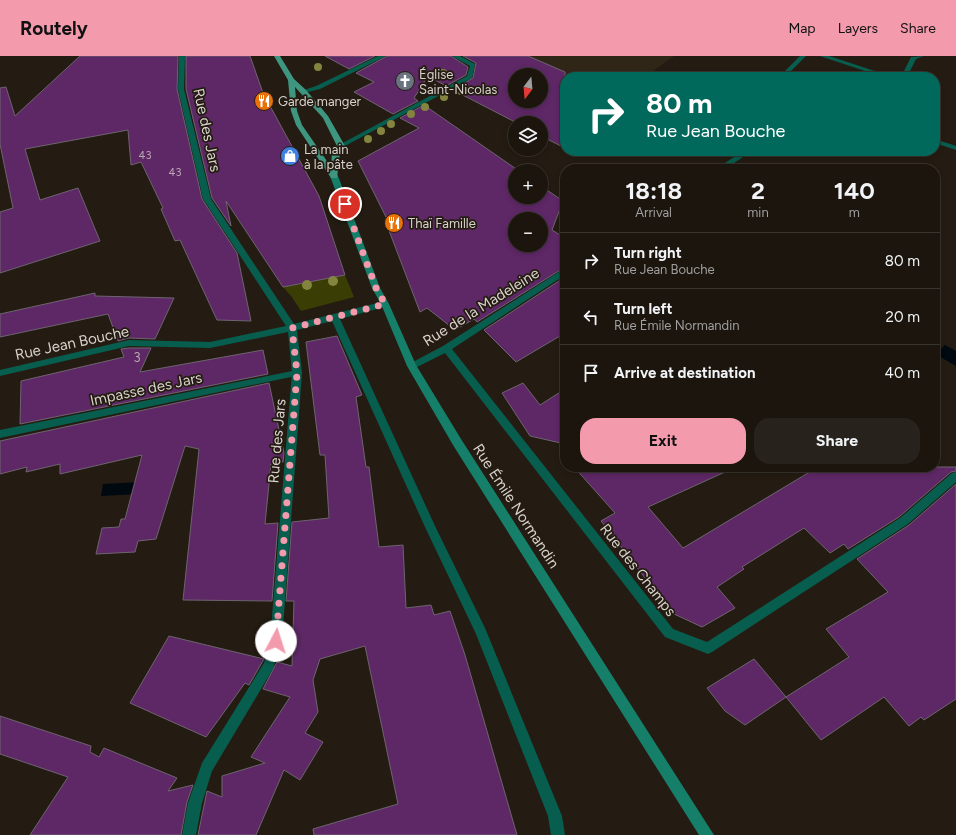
<!DOCTYPE html>
<meta charset="utf-8">
<style>
body{margin:0;font-family:Figtree,sans-serif;background:#28221c;color:#f1f3f6;height:100vh;display:flex;flex-direction:column;font-size:15px;white-space:nowrap}
*{box-sizing:border-box;margin:0}
p{font-size:13px;color:#a09f9e}
.icon{flex:none;width:22px;height:22px;fill:none;stroke:currentColor;stroke-width:2;stroke-linecap:round;stroke-linejoin:round}
.map{position:relative;flex:1;overflow:hidden}
.drawer{position:absolute;left:560px;top:108px;width:380px;height:308px;display:flex;flex-direction:column;background:#1b150e;border-radius:16px;box-shadow:0 2px 6px #0003,0 0 0 1px #39342e}
.drawer>*{flex:none}
.guide{position:absolute;left:560px;top:16px;width:380px;height:84px;border-radius:16px;box-shadow:0 2px 6px #0003,0 0 0 1px #39342e;background:#00695c;color:#fff;overflow:hidden}
.needle{width:26px;rotate:196deg}
.buttons{position:absolute;left:508px;top:12px;display:grid;gap:8px}
.buttons a{display:grid;place-items:center;width:40px;height:40px;border-radius:50%;background:#1b150e;box-shadow:0 2px 6px #0003,0 0 0 1px #39342e;font-size:20px}
.pin{position:absolute;display:grid;place-items:center;width:34px;height:34px;color:#fff;margin:-17px;border:2px solid #fff;border-radius:50%;box-shadow:0 1px 4px #0007}
.me{position:absolute;width:44px;margin:-22px;rotate:5deg;stroke-linejoin:round;filter:drop-shadow(0 0 3px #0008)}
.turn{display:flex;align-items:center;gap:14px;height:84px;padding:0 20px;font-size:18px}
.turn .icon{width:52px;height:52px;stroke-width:2.5}
.turn b{display:block;font-size:28px;line-height:34px}
.eta{display:flex;justify-content:space-evenly;align-items:center;height:68px;text-align:center}
.eta b{font-size:24px;font-weight:700;line-height:28px}
.cta{display:flex;gap:8px;margin-top:auto;padding:8px 20px}
.cta a{flex:1;height:46px;border-radius:16px;background:#f39aac;color:#111;font-size:16px;font-weight:700;line-height:46px;text-align:center}
.cta a+a{background:#28221c;color:#f1f3f6}
ul{padding:0;list-style:none}
li{display:flex;align-items:center;gap:12px;height:56px;padding:0 20px;border-top:1px solid #39342e}
li div{flex:1}
li b{display:block;font-size:15px}
li em{font-style:normal}
header{display:flex;align-items:center;gap:24px;box-sizing:border-box;height:56px;padding:0 20px;background:#f39aac;color:#111}
header strong{font-size:19px}
nav{display:flex;gap:22px;margin-inline-start:auto;font-size:14px}
.map>svg:first-child{display:block}
.education{fill:#302618}
.green{fill:#3a3e04}
.water{fill:#010910}
.building{fill:#5e2866;stroke:#6e646f;fill-rule:evenodd}
.lines{fill:none;stroke-linecap:round;stroke-linejoin:round}
.service{fill:#075e4e;fill-rule:evenodd}
.minor{fill:#075e4e;fill-rule:evenodd}
.secondary{fill:#157f6a;fill-rule:evenodd}
.primary{fill:#3e9580;fill-rule:evenodd}
.tree{fill:#83853e}
.route{stroke:#f39aac;stroke-width:7;stroke-dasharray:0 12.6}
.labels{text-anchor:middle;dominant-baseline:central;stroke-width:3.5;stroke-linejoin:round;paint-order:stroke}
.far-number-label{font-size:11px;fill:#baa8b2}
.far-poi-label{font-size:13px;fill:#d8d2cc;stroke:#241c12;text-anchor:start}
.number-label{font-size:13px;fill:#baa8b2}
.street-label{font-size:15px;fill:#d8d2cc;stroke:#241c12}
</style>
<header>
<strong>Routely</strong>
<nav><a>Map</a><a>Layers</a><a>Share</a></nav>
</header>
<div class="map">
<svg width="956" height="779" viewBox="0 0 956 779">
<rect width="100%" height="100%" fill="#241c12"/>
<!-- education -->
<path class="education" d="M484,0h190l-29,21h-80l-24,-2z"/>
<!-- green -->
<path class="green" d="M345,219l9,22 -53,14 -9,-14 -9,-10z"/>
<!-- water -->
<g class="water">
<path d="M945,289l11,6v15l-21,-12z"/>
<path d="M161,425l-4,12 -56,3 2,-12z"/>
</g>
<!-- building -->
<g class="building">
<path d="M80,0h98l-1,33 25,110 35,54 14,68 -34,-1 -37,-80 -5,1 -14,-32 2,-1 -22,-46 -10,3 -3,-35 -103,19 15,51 38,-12 22,53 -100,32v-61l13,-4 -13,-64v-56l6,-1 9,29z"/>
<path d="M186,0h64l13,37 56,103 26,79 -62,12 -57,-86 5,25 -19,-28 -26,-109z"/>
<path d="M325,0h50l-26,13z"/>
<path d="M387,0h64l17,11 -2,8 -20,11 -18,-10 -14,22 4,3 -25,13 -39,-22 20,-10 -18,-9z"/>
<path d="M463,0h65l37,16v76l-24,-12v-13h-24l-64,-33 20,-12 3,-15zM515,19h26v26h-26z"/>
<path d="M424,49l95,66h-4v26h26v-11l22,15 -11,29 13,8v29l-88,55 -3,-3 -19,11 -28,-22 -7,4 -35,-92 2,-1 -29,-58 61,-33 -19,-10zM515,163h26v26h-26z"/>
<path d="M565,221v56l-49,29 -32,-32z"/>
<path d="M95,237v3l79,2 -19,41 -26,-1 -11,3 -10,-27 -108,23v-23z"/>
<path d="M337,280l25,59 -6,2 10,70h3l10,80 24,-2 3,63 25,-3 3,10 16,-4 15,44 52,180h-203l-1,-6 85,-25 -33,-158 -45,13 -7,21 5,32 -13,21 18,9 -23,38 -16,-10 -28,65h-58l9,-44 15,6v-21l43,-13 -14,-6 39,-60 -27,-8 14,-27 15,4 2,-65h-8l6,-79 37,-4 -4,-63h-5l-14,-113z"/>
<path d="M129,292h22l-11,24 123,-22 5,24 -248,50 1,-43 103,-24 -3,-8z"/>
<path d="M269,327l15,70 -1,9 -12,2 -6,60 13,-1 -6,78 -89,-1 16,-151 -14,-3 -29,93 -18,2 -3,11 -39,2 6,-26 17,-1 2,-8h4l17,-64 -82,19v-10l-34,8 1,-5 -27,7v-33z"/>
<path d="M523,327l17,22 25,-16v55l-35,-8 -28,-43z"/>
<path d="M574,411h162l-88,40 35,41 135,-81h138v4l-5,1 -52,45 -51,32 -4,-5 -14,9 -26,-25 -62,39 2,2 -27,18 18,21 -33,19 -30,-14 -71,-92 14,-8z"/>
<path d="M956,428v215l-32,21 -3,-3 -12,9 -25,-29 -63,43 -35,-43 63,-40 -23,-28 62,-37 -31,-33 52,-34z"/>
<path d="M169,580l95,23 -15,26 -4,-2 -39,54 -76,-34z"/>
<path d="M754,603l32,38 -41,28 -20,-14 -18,-23z"/>
<path d="M0,660l91,30 -1,6 9,5 5,-9 73,30 -9,13 25,-6 -6,17 -6,33h-151l38,-58 -68,-23z"/>
</g>
<g class="lines">
<!-- service -->
<path class="service" d="M297,314l3,1 2,2 -2,2 -300,63v-8z"/>
<!-- minor -->
<g class="minor">
<path d="M179,0h6l-1,33 27,110 83,125 91,-23 4,3 -1,2 -48,13 95,207 50,102 77,188 3,19h-14l-3,-19 -72,-182 -51,-107 -93,-206 -35,9 5,43 -20,268 -9,28 -61,102 -10,32 -6,32h-14l6,-32 14,-40 62,-100 6,-22 22,-268 -4,-41 -78,16 -81,-2 -129,30v-6l129,-30 81,2 76,-16 -83,-127 -25,-110z"/>
<path d="M378,0h8l-66,33 -16,4 -3,-2 15,-5z"/>
<path d="M452,0h8l15,8 -3,14 -129,69h-4v-2l128,-69 3,-10z"/>
<path d="M800,0h6l-18,18 1,3h-6v-4z"/>
<path d="M820,0h9l64,21h-10z"/>
<path d="M924,0l-8,3 -9,18h-6l10,-20z"/>
<path d="M935,83l21,7v4l-21,-7z"/>
<path d="M743,95h9l-27,18h-9z"/>
<path d="M565,212v7l-113,74 221,280 34,13 193,-124 52,-45 4,-1v10l-48,42 -196,128 -4,2 -43,-17 -220,-284 -30,15 -3,1 -5,-3 2,-2 34,-18z"/>
</g>
<!-- secondary -->
<path class="secondary" d="M331,118h6l1,2 42,112 9,16 27,61 45,74 253,396h-15l-246,-390 -46,-79 -26,-62 -9,-16 -42,-112z"/>
<!-- primary -->
<path class="primary" d="M274,0h6l14,23 12,11 22,26 17,30 -5,6 -3,26h-6l-35,-53 -5,-14 -3,-31zM295,31l28,31 14,28 -5,6 -1,15 -29,-42 -5,-14z"/>
</g>
<!-- trees -->
<g class="tree">
<circle cx="318" cy="11" r="4"/>
<circle cx="443" cy="17" r="4"/>
<circle cx="461" cy="35" r="4"/>
<circle cx="444" cy="41" r="4"/>
<circle cx="425" cy="51" r="4"/>
<circle cx="411" cy="58" r="4"/>
<circle cx="391" cy="68" r="4"/>
<circle cx="381" cy="75" r="4"/>
<circle cx="368" cy="83" r="4"/>
<circle cx="333" cy="225" r="5"/>
<circle cx="307" cy="229" r="5"/>
</g>
<g class="lines">
<!-- route -->
<path class="route" d="M276,585l21,-268 -5,-45 93,-24 -9,-16 -31,-84"/>
</g>
<!-- icons -->
<defs>
<symbol id="church-disc" viewBox="-11 -11 22 22"><circle r="9.5" fill="#6b7280" stroke="#241c12"/><path d="M-1.2-6h2.4v3.5h3.3v2.4h-3.3V6h-2.4V-.1h-3.3v-2.4h3.3Z" fill="#fff"/></symbol>
<symbol id="restaurant-disc" viewBox="-11 -11 22 22"><circle r="9.5" fill="#e8710a" stroke="#241c12"/><path d="M-5-6h1v4h1v-4h1v4h1v-4h1v5L-1.5 .5V6h-2V.5L-5-1ZM5-6V6H3V1.5H1.5Q1.5-4 5-6Z" fill="#fff"/></symbol>
<symbol id="shop-disc" viewBox="-11 -11 22 22"><circle r="9.5" fill="#3f7fe0" stroke="#241c12"/><path d="M-5-2.5h2.3a2.7 3.5 0 0 1 5.4 0H5L5.5 6h-11ZM-1.5-2.5h3a1.5 2.3 0 0 0-3 0Z" fill="#fff"/></symbol>
</defs>
<g fill-rule="evenodd">
<use href="#church-disc" x="394" y="14" width="22" height="22"/>
<use href="#restaurant-disc" x="253" y="34" width="22" height="22"/>
<use href="#shop-disc" x="279" y="89" width="22" height="22"/>
<use href="#restaurant-disc" x="383" y="156" width="22" height="22"/>
</g>
<g class="labels">
<!-- far-number labels -->
<g class="far-number-label">
<text x="145" y="99">43</text>
<text x="175" y="116">43</text>
</g>
<!-- far-poi labels -->
<g class="far-poi-label">
<text x="419" y="18">Église<tspan x="419" dy="15">Saint-Nicolas</tspan></text>
<text x="278" y="45">Garde manger</text>
<text x="304" y="93">La main<tspan x="304" dy="15">à la pâte</tspan></text>
<text x="408" y="167">Thaï Famille</text>
</g>
<!-- number labels -->
<g class="number-label">
<text x="137" y="301">3</text>
</g>
<!-- street labels -->
<g class="street-label">
<text transform="translate(207 74) rotate(78)">Rue des Jars</text>
<text transform="translate(481 251) rotate(-32)">Rue de la Madeleine</text>
<text transform="translate(72 287) rotate(-12)">Rue Jean Bouche</text>
<text transform="translate(146 333) rotate(-12)">Impasse des Jars</text>
<text transform="translate(277 385) rotate(-85)">Rue des Jars</text>
<text transform="translate(516 450) rotate(57)">Rue Émile Normandin</text>
<text transform="translate(638 514) rotate(52)">Rue des Champs</text>
</g>
</g>
</svg>
<div class="buttons">
<a><svg class="needle" viewBox="-14 -14 28 28"><path d="M0-13l5 13h-10z" fill="#e53935"/><path d="M0 13l5-13h-10z" fill="#a09f9e"/></svg></a>
<a><svg class="icon" aria-label="layers" viewBox="0 0 24 24"><path d="M12 4l9 5-9 5-9-5zM3 14l9 5 9-5"/></svg></a>
<a>+</a>
<a>−</a>
</div>
<div class="pin" style="left:345px;top:148px;background:#d93025"><svg class="icon" aria-label="arrive" viewBox="0 0 24 24"><path d="M6 21V4h12l-3 4 3 4H6"/></svg></div>
<svg class="me" style="left:276px;top:585px" viewBox="-20 -20 40 40"><circle r="19" fill="#fff"/><path d="M0-13L10 11 0 6-10 11z" fill="#f39aac"/></svg>
<div class="guide">
<div class="turn"><svg class="icon" aria-label="right" viewBox="0 0 24 24"><path d="M7 20v-9h11M14 6l5 5-5 5"/></svg><div><b>80 m</b>Rue Jean Bouche</div></div>
</div>
<section class="drawer">
<div class="eta">
<div><b>18:18</b><p>Arrival</p></div>
<div><b>2</b><p>min</p></div>
<div><b>140</b><p>m</p></div>
</div>
<ul>
<li><svg class="icon" aria-label="right" viewBox="0 0 24 24"><path d="M7 20v-9h11M14 6l5 5-5 5"/></svg><div><b>Turn right</b><p>Rue Jean Bouche</p></div><em>80 m</em></li>
<li><svg class="icon" aria-label="left" viewBox="0 0 24 24"><path d="M17 20v-9H6M10 6l-5 5 5 5"/></svg><div><b>Turn left</b><p>Rue Émile Normandin</p></div><em>20 m</em></li>
<li><svg class="icon" aria-label="arrive" viewBox="0 0 24 24"><path d="M6 21V4h12l-3 4 3 4H6"/></svg><div><b>Arrive at destination</b></div><em>40 m</em></li>
</ul>
<div class="cta"><a>Exit</a><a>Share</a></div>
</section>
</div>
